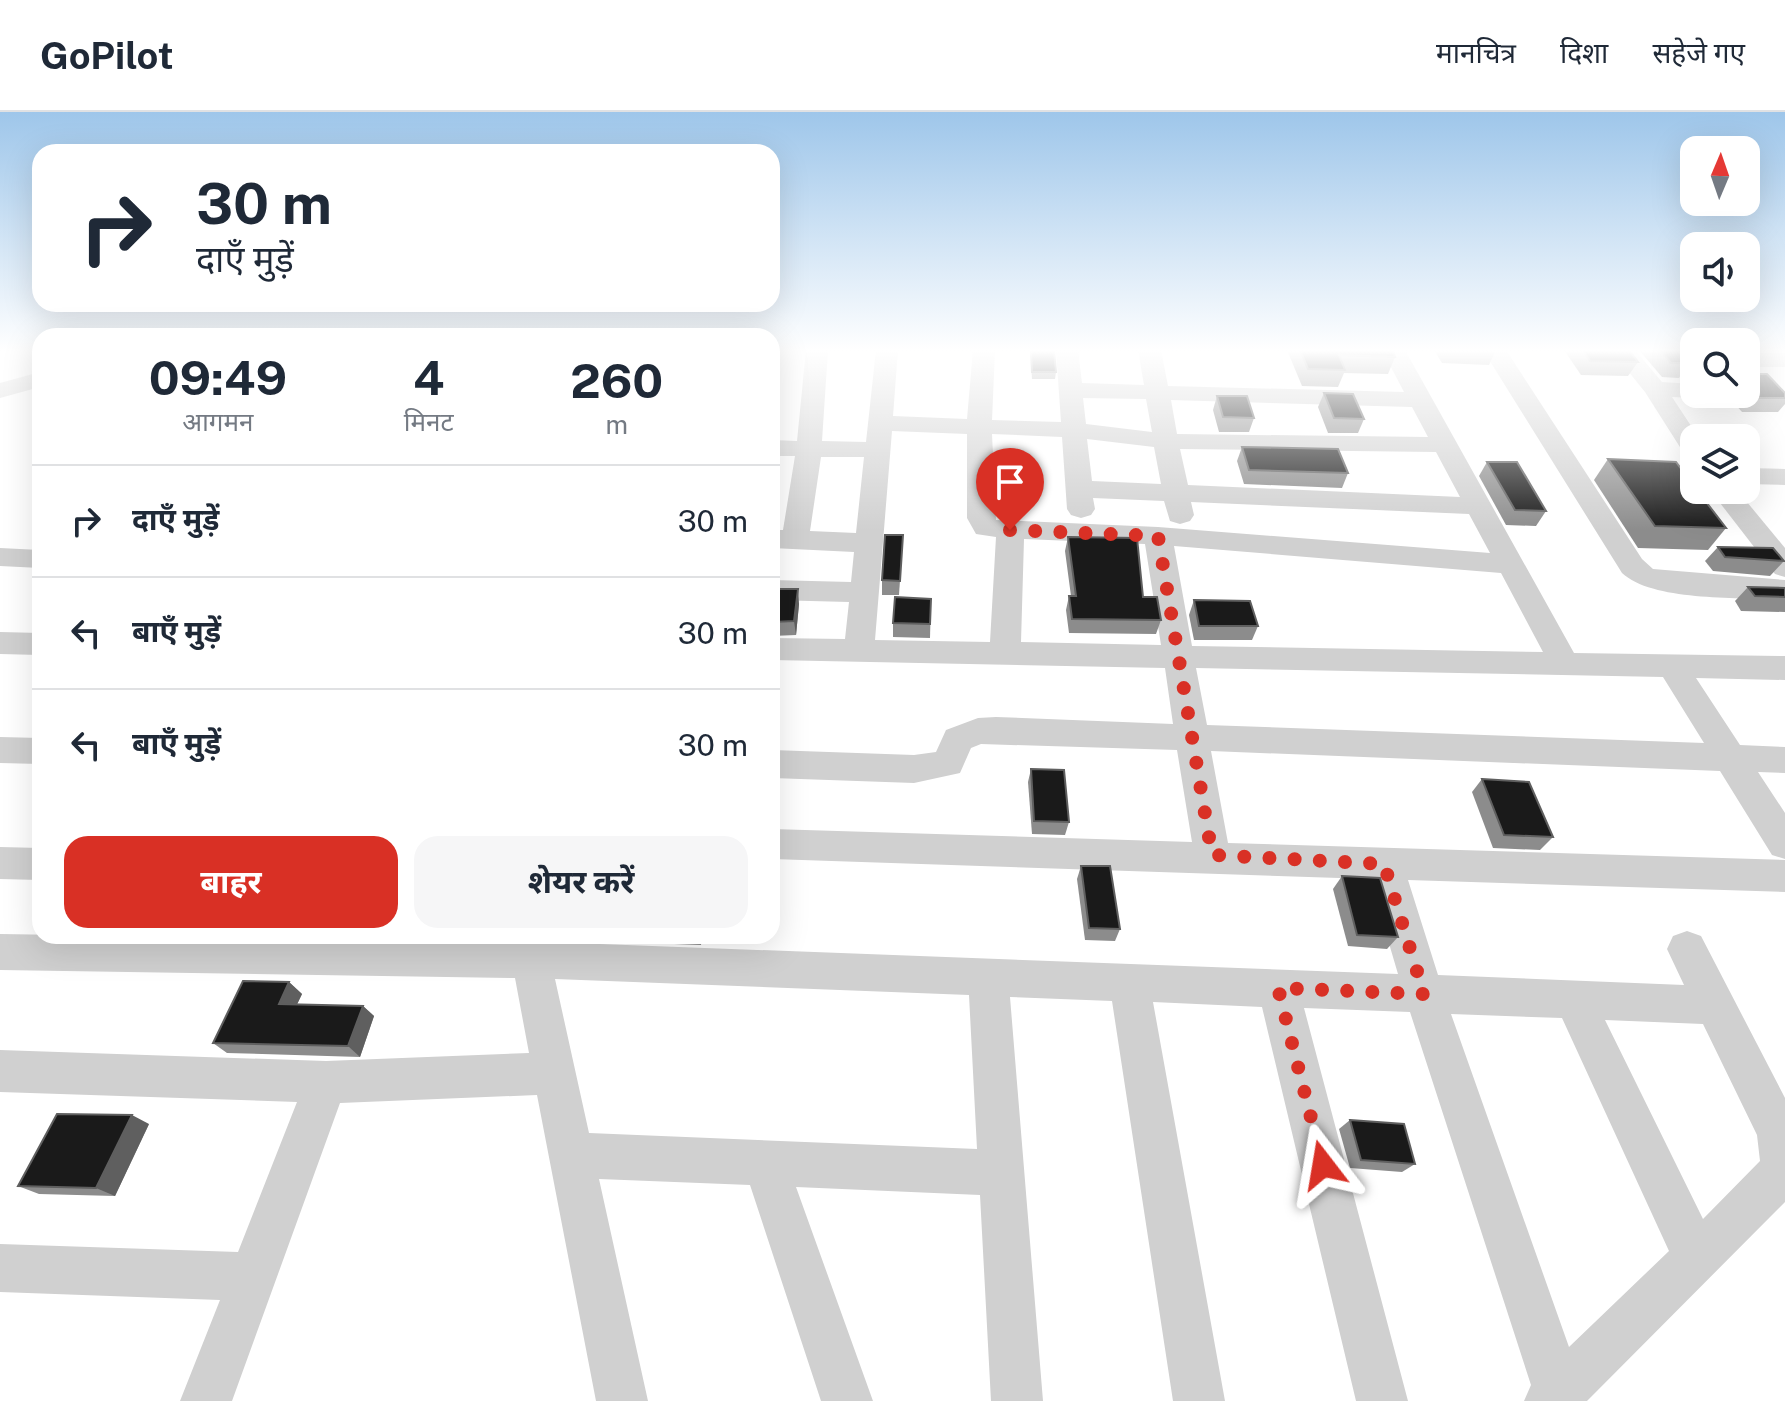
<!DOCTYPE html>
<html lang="hi">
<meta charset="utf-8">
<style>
body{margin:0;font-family:"Public Sans","Noto Sans Devanagari",sans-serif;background:#f6f6f7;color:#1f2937;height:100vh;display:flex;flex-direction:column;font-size:30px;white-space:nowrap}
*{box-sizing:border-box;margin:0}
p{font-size:26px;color:#747a83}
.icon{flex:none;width:44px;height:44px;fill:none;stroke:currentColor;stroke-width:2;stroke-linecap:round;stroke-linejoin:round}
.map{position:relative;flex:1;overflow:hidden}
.panel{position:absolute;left:32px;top:216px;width:748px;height:616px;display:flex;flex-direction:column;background:#fff;border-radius:24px;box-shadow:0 8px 32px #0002}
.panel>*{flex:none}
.guide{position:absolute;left:32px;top:32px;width:748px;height:168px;border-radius:24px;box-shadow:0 8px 32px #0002;background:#fff;color:#1f2937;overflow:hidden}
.needle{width:52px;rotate:2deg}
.controls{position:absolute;left:1680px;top:24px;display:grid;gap:16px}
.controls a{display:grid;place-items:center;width:80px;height:80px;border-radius:16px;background:#fff;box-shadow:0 8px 32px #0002;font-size:40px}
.pin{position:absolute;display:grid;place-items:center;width:68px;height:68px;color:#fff;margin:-82px -34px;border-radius:50% 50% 50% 0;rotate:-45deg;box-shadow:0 0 8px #0007}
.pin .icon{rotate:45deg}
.me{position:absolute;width:88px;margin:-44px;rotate:346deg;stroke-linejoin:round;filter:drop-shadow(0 0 6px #0008)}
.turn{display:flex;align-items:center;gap:28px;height:168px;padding:0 32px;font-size:36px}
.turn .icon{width:104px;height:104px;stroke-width:2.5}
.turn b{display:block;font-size:56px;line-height:68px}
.eta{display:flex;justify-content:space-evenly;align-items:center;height:136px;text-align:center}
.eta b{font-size:48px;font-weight:700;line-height:56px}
.button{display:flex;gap:16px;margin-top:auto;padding:16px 32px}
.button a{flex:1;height:92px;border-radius:24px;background:#d93025;color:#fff;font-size:32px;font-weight:700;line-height:92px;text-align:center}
.button a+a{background:#f6f6f7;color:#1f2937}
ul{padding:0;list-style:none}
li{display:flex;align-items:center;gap:24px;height:112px;padding:0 32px;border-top:2px solid #e0e1e3}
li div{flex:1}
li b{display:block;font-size:30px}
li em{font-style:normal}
header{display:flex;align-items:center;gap:48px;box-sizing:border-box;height:112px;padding:0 40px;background:#fff;border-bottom:2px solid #e0e1e3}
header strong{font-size:38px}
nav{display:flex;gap:44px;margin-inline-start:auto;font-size:28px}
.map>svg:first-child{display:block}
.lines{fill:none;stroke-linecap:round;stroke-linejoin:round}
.minor{fill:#d0d0d0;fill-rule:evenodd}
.wall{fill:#8c8c8c}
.shaded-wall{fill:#5f5f5f}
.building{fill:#1a1a1a;stroke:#5f5f5f;stroke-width:2}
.route{stroke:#d93025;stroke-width:14;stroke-dasharray:0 25.2}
</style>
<header>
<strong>GoPilot</strong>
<nav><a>मानचित्र</a><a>दिशा</a><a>सहेजे गए</a></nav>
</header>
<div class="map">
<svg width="1785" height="1289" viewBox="0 0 1785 1289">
<rect width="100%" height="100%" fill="#fff"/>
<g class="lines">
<!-- minor -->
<g class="minor">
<path d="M806,238h22l-6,91 44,1 10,-92h22l-5,66 74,3 6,-69h22l-3,70 69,2 -5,-72h22l4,33 62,2 -6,-35h23l7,36 236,6 -22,-42h23l169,303 211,3v24l-89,-2 44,67 45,2v26l-27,-1 27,41v46l-13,-4 -52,-84 -509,-20 17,92 557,17v32l-377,-12 30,95 246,10 -17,-36 6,-13 14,-5 14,5 84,162v104l-198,199h-63l7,-16 -121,-373 -106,-4 104,393h-52l-94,-394 -109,-5 72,399h-52l-61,-400 -102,-4 33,404h-52l-11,-206 -184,-8 77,214h-52l-71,-216 -151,-6 49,222h-52l-59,-306 -197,8 -108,298h-52l40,-101 -220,-8v-48l238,8 59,-150 -297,-10v-42l326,11 203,-8 -14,-75 -515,-8v-36l508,8 -1,-6h38l2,6 851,32 -28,-95 -598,-20v-30l420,13 -15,-92 -196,-6 -10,4 -11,25 -46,10 -142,-5v-28l142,5 22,-3 10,-22 32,-12 18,-1 177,7 -8,-56 -393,-8v-22l73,1 4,-37 -77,-2v-20l79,2 3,-30 -82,-4v-18h11l12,-74h-23v-16l25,1zM1083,286l63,1 6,33 -66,-8zM1171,288l241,7 16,30 -251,-3zM892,319l75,3v84l9,16 20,3 -6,105 -115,-2zM992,322l70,3 5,72 4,6 10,3 10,-3 4,-6 -2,-11 71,3 6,20 10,3 10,-3 4,-6 -3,-13 278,12 21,39 -332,-26 -162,-7zM1087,327l67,8 7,37 -69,-3zM1180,337l256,3 24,45 -272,-12zM821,345h43l-8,76 -46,-2zM1024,427l121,5 16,101 -140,-3zM1174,434l327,27 42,79 -351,-6zM1196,556l467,9 41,66 -497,-18zM555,867l414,16 8,154 -388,-16zM1451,902l111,4 107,233 -100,96zM1605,908l98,4 54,111 3,26 -57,58z"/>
<path d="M1483,238h23l136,209 11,10 132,11v20c-43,-3 -132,2 -163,-27z"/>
<path d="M1611,238h24l27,32 32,2v10h10l-10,4 -22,-1 27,41h-5v20l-9,-3 -40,-63z"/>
<path d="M1694,241v16l-8,-2 -4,-7 4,-5z"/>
<rect x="1746" y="241" width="39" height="14"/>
<path d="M40,260v15l-40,11v-15z"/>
<path d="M1638,352l56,2v16l-65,-4 -4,-6 4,-6z"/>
<path d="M1746,356l39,1v16l-39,-1z"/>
<path d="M1710,378h27l48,58v29l-10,-3z"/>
<path d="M0,436l40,2v18l-40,-2z"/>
<path d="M0,520l40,1v22l-40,-1z"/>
<path d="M0,625l40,1v26l-40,-1z"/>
<path d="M0,735l40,1v32l-40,-1z"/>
</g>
</g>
<!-- wall -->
<g class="wall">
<path d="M1030,238h24l2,22 -1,7h-23z"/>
<path d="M1287,238h106l2,7 -7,17 -44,-1 -6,14 -36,-1z"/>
<path d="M1434,238h62l-7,15 -47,-2z"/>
<path d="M1564,238h65l9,12 -10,14 -47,-1z"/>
<path d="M1639,238h39l11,13 -10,15 -17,-1z"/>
<path d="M1746,262l39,19v11l-7,8h-36l-16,-18h20z"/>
<path d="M1324,281l40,26 -6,14h-30l-10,-26z"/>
<path d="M1217,284l37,22 -5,14h-30l-6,-22z"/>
<path d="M1242,335l106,26 -6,15 -98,-4 -7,-23z"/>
<path d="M1608,347l118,69 -18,22 -70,-2 -44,-68z"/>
<path d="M1487,350l59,49 -10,15 -30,-1 -27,-49z"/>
<path d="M903,423l-4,60h-17v-15z"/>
<path d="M1068,425l75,60 18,23 -5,14 -87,-1 -3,-23 3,-14h2l-6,-45z"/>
<path d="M1718,435l66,14 -14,15 -57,-5 -8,-10z"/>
<path d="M1748,475l37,1v24l-44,-1 -6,-10z"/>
<path d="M772,477l27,15 -3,31 -24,1z"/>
<path d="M931,487l-1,39 -37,-1v-14z"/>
<path d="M1194,488l64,26 -6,14h-58l-5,-25z"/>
<path d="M1031,657l38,53 -4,13 -33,-1 -4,-52z"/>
<path d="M1482,667l71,58 -13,13 -47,-2 -21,-56z"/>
<path d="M1081,754l39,63 -5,12 -30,-1 -8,-61z"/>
<path d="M1342,764l56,61 -11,12 -39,-3 -15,-57z"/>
<path d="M591,824h111l-1,9 -107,-4z"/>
<path d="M289,870l13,12 -5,10 66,2 11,10 -14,41 -133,-4 -14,-10z"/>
<path d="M1350,1008l65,44 -13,8 -52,-4 -11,-39z"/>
<path d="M149,1012l-34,72 -76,-2 -21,-8z"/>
</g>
<!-- shaded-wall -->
<g class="shaded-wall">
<path d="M798,477l1,15 -3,31 -2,-14z"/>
<path d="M289,870l13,12 -10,21 -13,-11z"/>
<path d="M363,894l11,10 -14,41 -12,-11z"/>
<path d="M132,1003l17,9 -34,72 -19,-8z"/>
</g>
<!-- building -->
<g class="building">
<path d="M1031,238h23l2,22h-24z"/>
<path d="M1300,238h93l2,7 -56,-2 6,15 -37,-1z"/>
<path d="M1583,238h46l9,12 -48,-1z"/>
<path d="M1660,238h18l11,13h-18z"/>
<path d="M1746,262h21l18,19v5h-32l-7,-8z"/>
<path d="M1324,281l29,1 11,25 -30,-1z"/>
<path d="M1217,284h30l7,22 -31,-1z"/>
<path d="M1242,335l96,2 10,24 -99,-3z"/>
<path d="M1608,347l68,3 18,24v4h3l29,38 -71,-2z"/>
<path d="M1487,350h30l29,49 -31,-1z"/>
<path d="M885,423h18l-3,46 -18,-1z"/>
<path d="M1068,425l69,1 6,59h14l4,23 -89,-1 -3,-23h7z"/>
<path d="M1718,435l55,1 11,13 -59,-4z"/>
<path d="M1748,475l37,1v9l-30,-1z"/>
<path d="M772,477h26l-4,32 -22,1z"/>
<path d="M895,485l36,2 -1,25 -37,-1z"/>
<path d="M1194,488l56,1 8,25h-59z"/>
<path d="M1031,657l33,1 5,52 -35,-1z"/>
<path d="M1482,667l47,3 24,55 -49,-2z"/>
<path d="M1081,754h29l10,63 -31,-1z"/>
<path d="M1342,764l38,2 18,59 -41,-2z"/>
<path d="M243,869l46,1 -10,22 84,2 -15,40 -135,-3z"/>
<path d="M57,1002l75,1 -36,73 -78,-2z"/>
<path d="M1350,1008l54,4 11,40 -54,-4z"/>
</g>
<!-- sky -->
<linearGradient id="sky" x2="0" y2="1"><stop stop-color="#9ec6ea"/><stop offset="0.57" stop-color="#fff"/><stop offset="1" stop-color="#fff" stop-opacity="0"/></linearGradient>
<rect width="1785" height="419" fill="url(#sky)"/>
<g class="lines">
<!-- route -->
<path class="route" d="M1010,418l148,6 54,319 172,9 40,130 -146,-6 45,177"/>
</g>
</svg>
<div class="controls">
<a><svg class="needle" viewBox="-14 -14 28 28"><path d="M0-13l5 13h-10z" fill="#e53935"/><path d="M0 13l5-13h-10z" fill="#747a83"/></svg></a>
<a><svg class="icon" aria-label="sound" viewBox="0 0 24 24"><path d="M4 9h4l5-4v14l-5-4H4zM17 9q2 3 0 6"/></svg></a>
<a><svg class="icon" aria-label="search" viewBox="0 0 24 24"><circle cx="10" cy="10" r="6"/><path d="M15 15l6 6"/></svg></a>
<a><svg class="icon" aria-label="layers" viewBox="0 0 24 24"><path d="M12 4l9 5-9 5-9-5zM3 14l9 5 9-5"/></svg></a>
</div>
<div class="pin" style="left:1010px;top:418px;background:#d93025"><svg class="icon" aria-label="arrive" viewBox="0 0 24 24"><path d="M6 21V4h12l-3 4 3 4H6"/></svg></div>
<svg class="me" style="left:1323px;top:1053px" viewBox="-20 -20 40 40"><path d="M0-17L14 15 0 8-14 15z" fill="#d93025" stroke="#fff" stroke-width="4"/></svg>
<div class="guide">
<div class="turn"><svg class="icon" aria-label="right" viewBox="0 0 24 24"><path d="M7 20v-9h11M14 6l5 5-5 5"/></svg><div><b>30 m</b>दाएँ मुड़ें</div></div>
</div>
<section class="panel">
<div class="eta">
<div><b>09:49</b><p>आगमन</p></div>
<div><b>4</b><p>मिनट</p></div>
<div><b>260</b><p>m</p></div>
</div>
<ul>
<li><svg class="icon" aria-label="right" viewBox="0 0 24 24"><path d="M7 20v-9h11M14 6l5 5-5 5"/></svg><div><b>दाएँ मुड़ें</b></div><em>30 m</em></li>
<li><svg class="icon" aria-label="left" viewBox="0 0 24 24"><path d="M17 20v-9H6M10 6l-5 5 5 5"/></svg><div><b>बाएँ मुड़ें</b></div><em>30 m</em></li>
<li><svg class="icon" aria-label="left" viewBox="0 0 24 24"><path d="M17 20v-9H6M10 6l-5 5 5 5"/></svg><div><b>बाएँ मुड़ें</b></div><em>30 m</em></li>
</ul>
<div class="button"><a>बाहर</a><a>शेयर करें</a></div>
</section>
</div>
